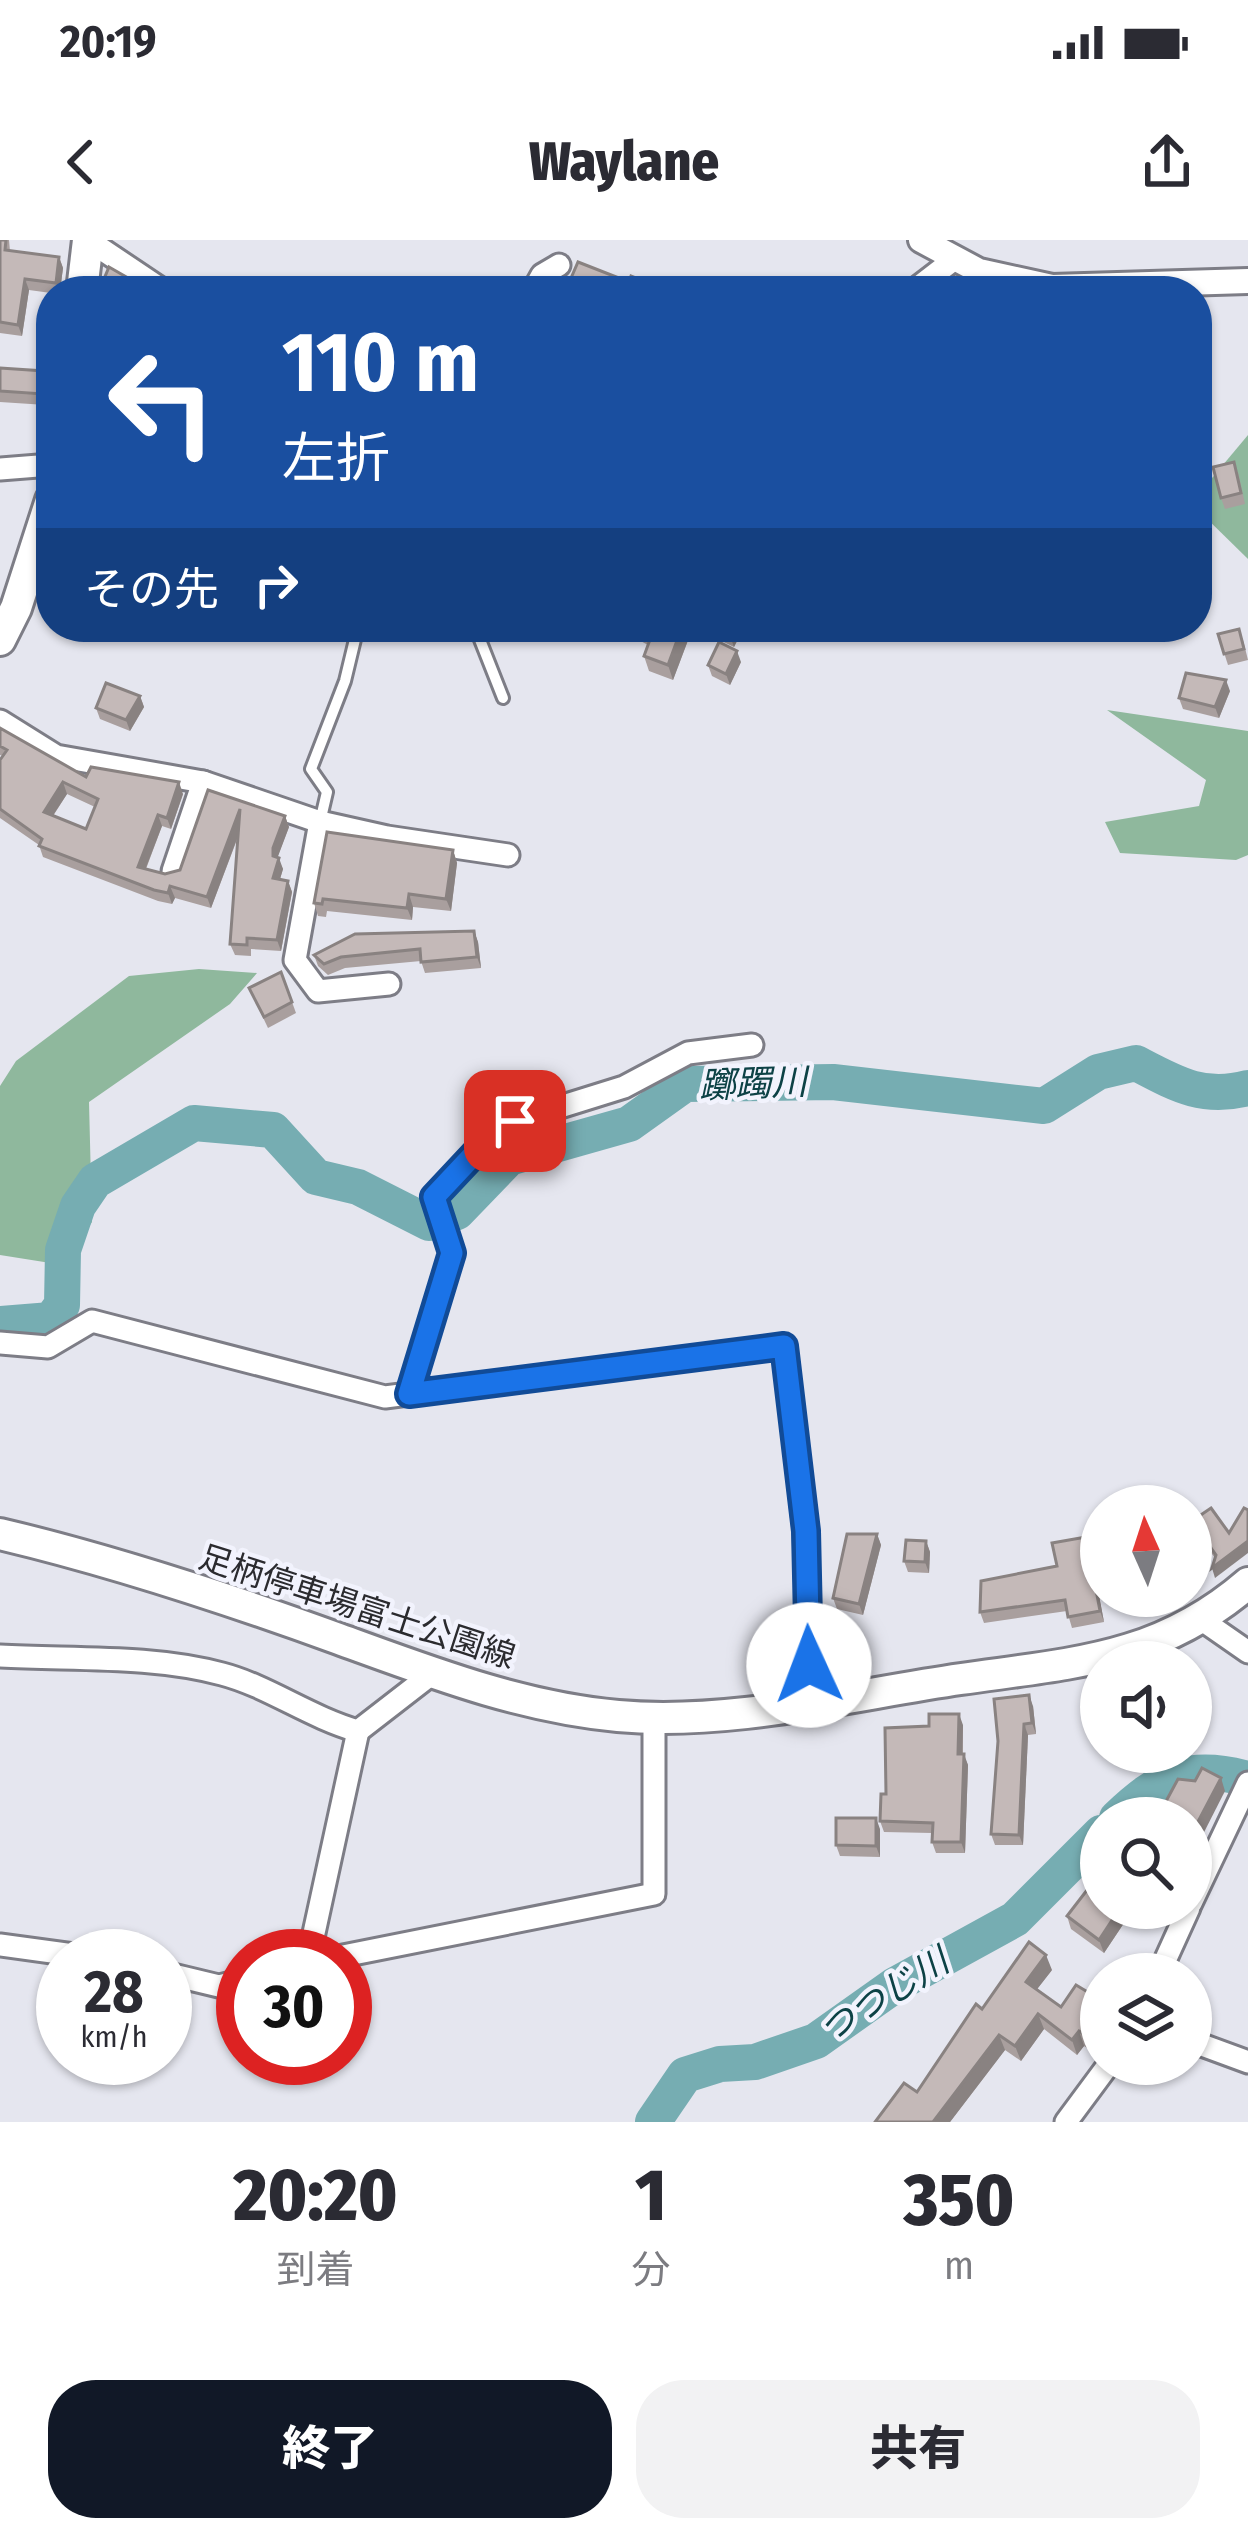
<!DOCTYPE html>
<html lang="ja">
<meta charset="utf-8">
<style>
body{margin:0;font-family:"Fira Sans Condensed","Noto Sans JP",sans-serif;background:#f2f2f3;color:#2b2b33;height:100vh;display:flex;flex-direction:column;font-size:45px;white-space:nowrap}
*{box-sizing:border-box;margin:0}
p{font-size:39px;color:#7c7c81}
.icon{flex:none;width:66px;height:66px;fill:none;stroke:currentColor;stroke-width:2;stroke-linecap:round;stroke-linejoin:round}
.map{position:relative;height:1882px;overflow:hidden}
.sheet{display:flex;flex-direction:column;background:#fff;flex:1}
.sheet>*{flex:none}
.hud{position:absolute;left:36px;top:36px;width:1176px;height:366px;border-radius:48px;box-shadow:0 3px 9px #0004;background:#1a4fa0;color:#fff;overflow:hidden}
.needle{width:78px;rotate:357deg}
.fabs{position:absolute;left:1080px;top:1245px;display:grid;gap:24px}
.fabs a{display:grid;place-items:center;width:132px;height:132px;border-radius:50%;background:#fff;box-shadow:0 3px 9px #0004;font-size:60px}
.speed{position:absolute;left:36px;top:1689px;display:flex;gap:24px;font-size:60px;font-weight:700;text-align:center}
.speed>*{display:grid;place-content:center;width:156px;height:156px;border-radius:50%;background:#fff;box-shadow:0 3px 9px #0004;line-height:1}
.speed small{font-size:30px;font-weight:400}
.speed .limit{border:18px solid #d22;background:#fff;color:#111}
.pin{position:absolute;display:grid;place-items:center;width:102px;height:102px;color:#fff;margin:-51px;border-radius:24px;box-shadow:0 6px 18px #0006}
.me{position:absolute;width:132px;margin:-66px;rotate:358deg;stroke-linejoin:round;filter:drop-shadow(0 0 9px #0008)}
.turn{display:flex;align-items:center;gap:42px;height:252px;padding:0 48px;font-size:54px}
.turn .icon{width:156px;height:156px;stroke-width:2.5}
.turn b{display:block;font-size:84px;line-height:102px}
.then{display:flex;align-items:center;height:114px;padding:0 48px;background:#0003;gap:24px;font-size:45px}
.eta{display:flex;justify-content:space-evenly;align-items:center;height:204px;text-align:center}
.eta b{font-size:72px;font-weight:800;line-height:84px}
.action{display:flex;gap:24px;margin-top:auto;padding:24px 48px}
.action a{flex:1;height:138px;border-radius:48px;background:#111827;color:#fff;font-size:48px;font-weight:800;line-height:138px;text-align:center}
.action a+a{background:#f2f2f3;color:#2b2b33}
.status{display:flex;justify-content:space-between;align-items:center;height:84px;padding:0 60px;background:#fff;direction:ltr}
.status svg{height:33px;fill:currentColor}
header{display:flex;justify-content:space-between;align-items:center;height:156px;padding:0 48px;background:#fff;font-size:54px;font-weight:800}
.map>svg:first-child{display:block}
.forest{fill:#8fb89d}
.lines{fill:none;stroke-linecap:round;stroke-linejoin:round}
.river{stroke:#76adb2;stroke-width:36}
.service-casing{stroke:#7d7d86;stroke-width:16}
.minor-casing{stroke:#7d7d86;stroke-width:27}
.tertiary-casing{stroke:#7d7d86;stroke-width:30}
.secondary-casing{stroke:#7d7d86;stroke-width:36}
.service{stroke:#fff;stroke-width:10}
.minor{stroke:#fff;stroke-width:21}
.tertiary{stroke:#fff;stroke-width:24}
.secondary{stroke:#fff;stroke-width:30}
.wall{fill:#a99f9e;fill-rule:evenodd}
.shaded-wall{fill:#898281}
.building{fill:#c4b9b8;stroke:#898281;stroke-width:3;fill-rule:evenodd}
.route-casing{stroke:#114b97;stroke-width:30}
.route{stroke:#1a73e8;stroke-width:21}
.labels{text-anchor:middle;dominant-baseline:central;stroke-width:9;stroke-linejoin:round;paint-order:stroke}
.street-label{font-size:33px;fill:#2b2b2f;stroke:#f2f3fd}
.water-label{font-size:36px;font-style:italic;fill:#0d4246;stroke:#f2f3fd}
</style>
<div class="status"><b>20:19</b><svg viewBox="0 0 49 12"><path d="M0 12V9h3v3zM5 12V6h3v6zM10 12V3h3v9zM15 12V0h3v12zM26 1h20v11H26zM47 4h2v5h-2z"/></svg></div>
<header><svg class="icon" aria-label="back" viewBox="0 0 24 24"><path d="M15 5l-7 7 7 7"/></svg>Waylane<svg class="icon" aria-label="share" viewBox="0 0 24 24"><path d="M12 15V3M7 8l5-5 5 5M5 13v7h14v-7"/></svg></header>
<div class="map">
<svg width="1248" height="1882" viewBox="0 0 1248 1882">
<rect width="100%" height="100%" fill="#e5e6ef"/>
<!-- forest -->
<g class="forest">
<path d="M1248,195v124l-51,-50v-13z"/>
<path d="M1107,470l141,21v124l-12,5 -116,-7 -15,-31 94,-16 7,-26z"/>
<path d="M199,729l58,4 -27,31 -141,98 3,120 -29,43 -63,-10v-169l16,-25 113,-85z"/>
</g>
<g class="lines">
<!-- river -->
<g class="river">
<path d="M0,1084l51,-4 11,-15 1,-55 15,-44 17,-25 99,-58 79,7 43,47 42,10 71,36 28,-11 52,-54 120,-34 56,-40 148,-2 211,24 54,-34 38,-9c40,21 67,37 112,25"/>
<path d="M1117,1578c44,-42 72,-55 131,-39"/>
<path d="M653,1882l32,-47 35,-11 35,-2 61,-21 79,-56 120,-66 86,-86"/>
</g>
<defs>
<g id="service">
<path d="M475,387l28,71"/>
<path d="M320,582l7,-30 -16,-23 34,-88 13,-54"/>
</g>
<g id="minor">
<path d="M88,0l76,51"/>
<path d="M533,51l9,-16 17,-10"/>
<path d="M913,51l43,-33"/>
<path d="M0,229l51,-4"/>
<path d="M0,481l56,35 147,26 117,40 67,15 121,18"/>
<path d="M320,582l-25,138 23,31 71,-7"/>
<path d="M173,631l30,-89"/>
<path d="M0,1103l48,4 44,-26 293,76 399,-51 21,185 5,170"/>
<path d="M409,1154l43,-141 -18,-56 60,-64 21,-12 109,-34 64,-34 64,-8"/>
<path d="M1202,1380l46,32"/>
<path d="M0,1416c72,4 152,-1 222,18 46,12 87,43 136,57l71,-55"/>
<path d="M1191,1663l57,-120"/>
<path d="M0,1705l81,11"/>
<path d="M309,1716l49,-225"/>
<path d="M343,1716l311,-62v-177"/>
<path d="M165,1733l54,13 24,-6"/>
<path d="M1159,1734l30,-66"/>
<path d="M1191,1801l57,21"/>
<path d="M1066,1882l43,-58"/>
</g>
<path id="tertiary" d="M921,0l58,31 73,16 196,-6"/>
<g id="secondary">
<path d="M82,51l6,-51"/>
<path d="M0,400l16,-32 35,-108"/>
<path d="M0,1294c114,27 229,65 339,105 91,33 181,68 279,77 113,10 232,-21 343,-37 111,-16 198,-19 287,-96"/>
</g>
</defs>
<!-- service casing -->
<use href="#service" class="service-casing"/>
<!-- minor casing -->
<use href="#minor" class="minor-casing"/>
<!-- tertiary casing -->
<use href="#tertiary" class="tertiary-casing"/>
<!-- secondary casing -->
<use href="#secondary" class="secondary-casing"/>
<!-- service -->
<use href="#service" class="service"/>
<!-- minor -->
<use href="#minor" class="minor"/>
<!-- tertiary -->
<use href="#tertiary" class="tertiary"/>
<!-- secondary -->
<use href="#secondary" class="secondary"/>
</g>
<!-- wall -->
<g class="wall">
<path d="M0,0h9l1,11 49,6 4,11 -3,23h-9v2l-22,-3 -7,46 -22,-3z"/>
<path d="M0,128l44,3 4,11 -2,23 -46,-3v2z"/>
<path d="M1238,232l7,32 -20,5 -4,-11z"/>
<path d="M615,387h78l-20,53 -24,-9 -5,-15 4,-11z"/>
<path d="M700,387h44l-10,20 -33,-16z"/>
<path d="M1218,394l25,6 5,20 -20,5z"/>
<path d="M741,422l-11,23 -18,-9 -4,-11z"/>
<path d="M1230,451l-11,27 -36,-9 -4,-11z"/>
<path d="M140,456l4,11 -14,24 -30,-12 -4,-11z"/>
<path d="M0,488l86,49 97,17 -12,35 -9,-3 -16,43 19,5 15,-4 28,-80 77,26 4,11 -12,31 6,11 -3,10 8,2 4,11 -11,59 -30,-2v7l-16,-1 -5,-11 8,-107 -27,71 -36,-10 -3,6 -14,-3 -115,-44 -4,-12 -39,-27v-58l3,-4 -3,-1zM67,554l28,13 -9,22 -33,-13z"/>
<path d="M327,592l126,18 4,13 -6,48 -38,-4 -1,13 -85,-9 -1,6 -8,-1 -4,-13z"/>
<path d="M474,691l4,11 3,26 -56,5 -4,-12 -76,7 -17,7 -10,-9 -4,-11z"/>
<path d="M281,732l15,41 -28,15 -19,-40z"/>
<path d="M1192,1281l37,12 -14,45v-20l-20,-27z"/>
<path d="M877,1294l4,11 -18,70 -26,-6 -4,-11z"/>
<path d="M1086,1297l4,11 14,74 -32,6 -5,-17 -83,12 -4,-11 77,-46z"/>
<path d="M926,1301l4,11 -1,21 -21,-1 -4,-11z"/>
<path d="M1033,1466l3,28 -8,1 -5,110h-28l-4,-11 7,-93z"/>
<path d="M963,1485v29l5,11 -3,88h-29l-4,-11v-9l-48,-1 -4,-11 6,-27z"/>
<path d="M880,1589v28l-40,-1 -4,-11z"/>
<path d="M1101,1668h33l-30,45 -33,-24 -4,-13z"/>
<path d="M1052,1730l-15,19 24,18 15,-22 18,67 -10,-6 -7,9 -33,-26 -23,32 -16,-11 -55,72h-75l42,-30 65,-83z"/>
</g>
<!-- shaded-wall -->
<g class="shaded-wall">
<path d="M59,17l4,11 -3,23 -4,-8z"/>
<path d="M25,39l4,11 -7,46 -4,-11z"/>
<path d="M44,131l4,11 -2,23 -3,-11z"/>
<path d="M682,387h11l-20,53 -5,-15z"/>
<path d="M735,387h9l-10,20 -4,-11z"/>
<path d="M737,411l4,11 -11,23 -4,-11z"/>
<path d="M1226,440l4,11 -11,27 -4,-11z"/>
<path d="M140,456l4,11 -14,24 -4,-11z"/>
<path d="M63,542l4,12 -19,29 -4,-11z"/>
<path d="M179,542l4,12 -12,35 -4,-11z"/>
<path d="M240,569l4,11 -33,88 -4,-11z"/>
<path d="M158,575l4,11 -20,52 -4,-11z"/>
<path d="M285,576l4,11 -12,32 2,-1 4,11 -6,20 -4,-11v-30z"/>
<path d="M453,610l4,13 -6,48 -5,-12z"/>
<path d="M288,641l4,11 -11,59 -4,-11z"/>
<path d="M170,646l5,12 -3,6 -4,-11z"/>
<path d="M409,654l4,13 -1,13 -5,-12z"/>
<path d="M474,691l4,11 3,26 -4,-11z"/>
<path d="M877,1294l4,11 -18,70 -4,-11z"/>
<path d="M1086,1297l4,11 14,74 -4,-11z"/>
<path d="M926,1301l4,11 -1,21 -4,-11z"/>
<path d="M1248,1301v12l-33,25 -3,-10z"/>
<path d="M1029,1455l4,11 3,28 -4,-11z"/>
<path d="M959,1474l4,11 -1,40 -4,-11z"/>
<path d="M1024,1484l4,11 -5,110 -4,-10z"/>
<path d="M964,1514l4,11 -3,88 -4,-11z"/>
<path d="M1221,1538l4,13 -29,57 -5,4v-17z"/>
<path d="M876,1578l4,11v28l-4,-11z"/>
<path d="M1120,1668h14l-30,45 -5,-13z"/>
<path d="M1046,1715l6,15 -21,27 -5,-15z"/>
<path d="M1038,1774l6,15 -23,32 -6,-15z"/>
<path d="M1101,1778v23l-7,11 -6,-15z"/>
<path d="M1079,1791l5,15 -7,9 -5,-15z"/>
<path d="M999,1795l6,15 -55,72h-17z"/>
</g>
<!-- building -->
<g class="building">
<path d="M0,0h6l-1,10 54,7 -3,26 -31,-4 -7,46 -18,-3z"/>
<path d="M578,22l51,20 2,-6 25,10 -2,5h-66l-20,-6z"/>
<path d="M109,27l33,19 -1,5h-42z"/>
<path d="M0,128l44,3 -1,23 -43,-3z"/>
<path d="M1234,222l7,31 -20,5 -8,-31z"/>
<path d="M637,387h45l-14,38 -24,-9 8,-22z"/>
<path d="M712,387h23l-5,9z"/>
<path d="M1239,389l5,20 -20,5 -6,-20z"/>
<path d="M719,402l18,9 -11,23 -18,-9z"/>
<path d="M1186,433l40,7 -11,27 -36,-9z"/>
<path d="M106,443l34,13 -14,24 -30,-12z"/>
<path d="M0,488l86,49 5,-10 88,15 -12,36 -9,-3 -20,52 27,7 15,-4 28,-80 77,26 -12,32v8l6,2 -6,20 15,3 -11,59 -30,-2v7l-17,-1 10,-135 -33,88 -37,-11 -2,7 -14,-3 -115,-44 3,-7 -42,-30v-49l7,-10 -7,-4zM63,542l35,17 -12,30 -42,-17z"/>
<path d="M327,592l126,18 -7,49 -37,-5 -2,14 -84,-9 -1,5 -8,-1z"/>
<path d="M474,691l3,26 -56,5 -1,-13 -79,8 -17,7 -10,-9 41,-21z"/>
<path d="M281,732l11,30 -28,15 -15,-29z"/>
<path d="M1211,1268l18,25 15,-25 4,2v31l-36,27 4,-13 -24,-34z"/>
<path d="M847,1294h30l-18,70 -26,-6z"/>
<path d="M1086,1297l14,74 -32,6 -3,-17 -85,12 1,-31 76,-15 -5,-23z"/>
<path d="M906,1300l20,1 -1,21 -21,-1z"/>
<path d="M1029,1455l3,28 -8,1 -5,111 -28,-1 7,-93 -4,-42z"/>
<path d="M929,1474h30l-1,40h6l-3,88h-29l1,-19 -53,-2 1,-27h5l-1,-66 44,-2z"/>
<path d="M1202,1528l19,10 -30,57v-17h-34l21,-39 17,2z"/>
<path d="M836,1578h40v28l-40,-1z"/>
<path d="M1101,1632v36h19l-21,32 -32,-24z"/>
<path d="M1029,1702l17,13 -20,27 35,25 15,-22 25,15v18l-13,19 -9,-6 -7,9 -34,-26 -23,32 -16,-11 -66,87h-58l29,-39 13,9 59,-88 6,5z"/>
</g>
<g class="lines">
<defs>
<path id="route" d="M515,881l-21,12 -60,64 18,56 -43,141 375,-48 22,185 3,134"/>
</defs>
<!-- route casing -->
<use href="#route" class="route-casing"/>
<!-- route -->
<use href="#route" class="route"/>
</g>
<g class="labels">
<!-- street labels -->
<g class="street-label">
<text transform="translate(357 1367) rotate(18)">足柄停車場富士公園線</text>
</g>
<!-- water labels -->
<g class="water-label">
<text transform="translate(753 844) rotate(-2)">躑躅川</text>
<text transform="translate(884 1756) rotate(-32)">つつじ川</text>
</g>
</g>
</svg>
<div class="fabs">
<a><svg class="needle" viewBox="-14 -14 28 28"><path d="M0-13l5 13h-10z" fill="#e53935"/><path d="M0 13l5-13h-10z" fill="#7c7c81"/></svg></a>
<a><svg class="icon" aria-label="sound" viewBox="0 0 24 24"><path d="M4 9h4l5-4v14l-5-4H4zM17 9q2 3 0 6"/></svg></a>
<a><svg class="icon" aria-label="search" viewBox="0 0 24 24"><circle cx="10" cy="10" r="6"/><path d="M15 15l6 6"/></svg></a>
<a><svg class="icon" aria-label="layers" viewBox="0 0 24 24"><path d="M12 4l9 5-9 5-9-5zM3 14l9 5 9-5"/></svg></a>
</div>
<div class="speed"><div>28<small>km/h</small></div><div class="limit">30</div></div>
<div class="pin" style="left:515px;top:881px;background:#d93025"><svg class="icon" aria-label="arrive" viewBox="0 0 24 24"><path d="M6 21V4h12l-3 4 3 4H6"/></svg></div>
<svg class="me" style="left:809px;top:1425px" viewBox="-20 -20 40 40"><circle r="19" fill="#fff"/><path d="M0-13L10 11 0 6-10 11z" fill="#1a73e8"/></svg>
<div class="hud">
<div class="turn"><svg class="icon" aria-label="left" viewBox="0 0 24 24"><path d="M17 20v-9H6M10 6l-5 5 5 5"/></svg><div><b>110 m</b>左折</div></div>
<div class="then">その先<svg class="icon" aria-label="right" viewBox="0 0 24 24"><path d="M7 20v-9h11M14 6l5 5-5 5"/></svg></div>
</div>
</div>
<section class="sheet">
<div class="eta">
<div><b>20:20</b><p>到着</p></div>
<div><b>1</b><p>分</p></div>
<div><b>350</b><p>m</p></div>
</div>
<div class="action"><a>終了</a><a>共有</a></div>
</section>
